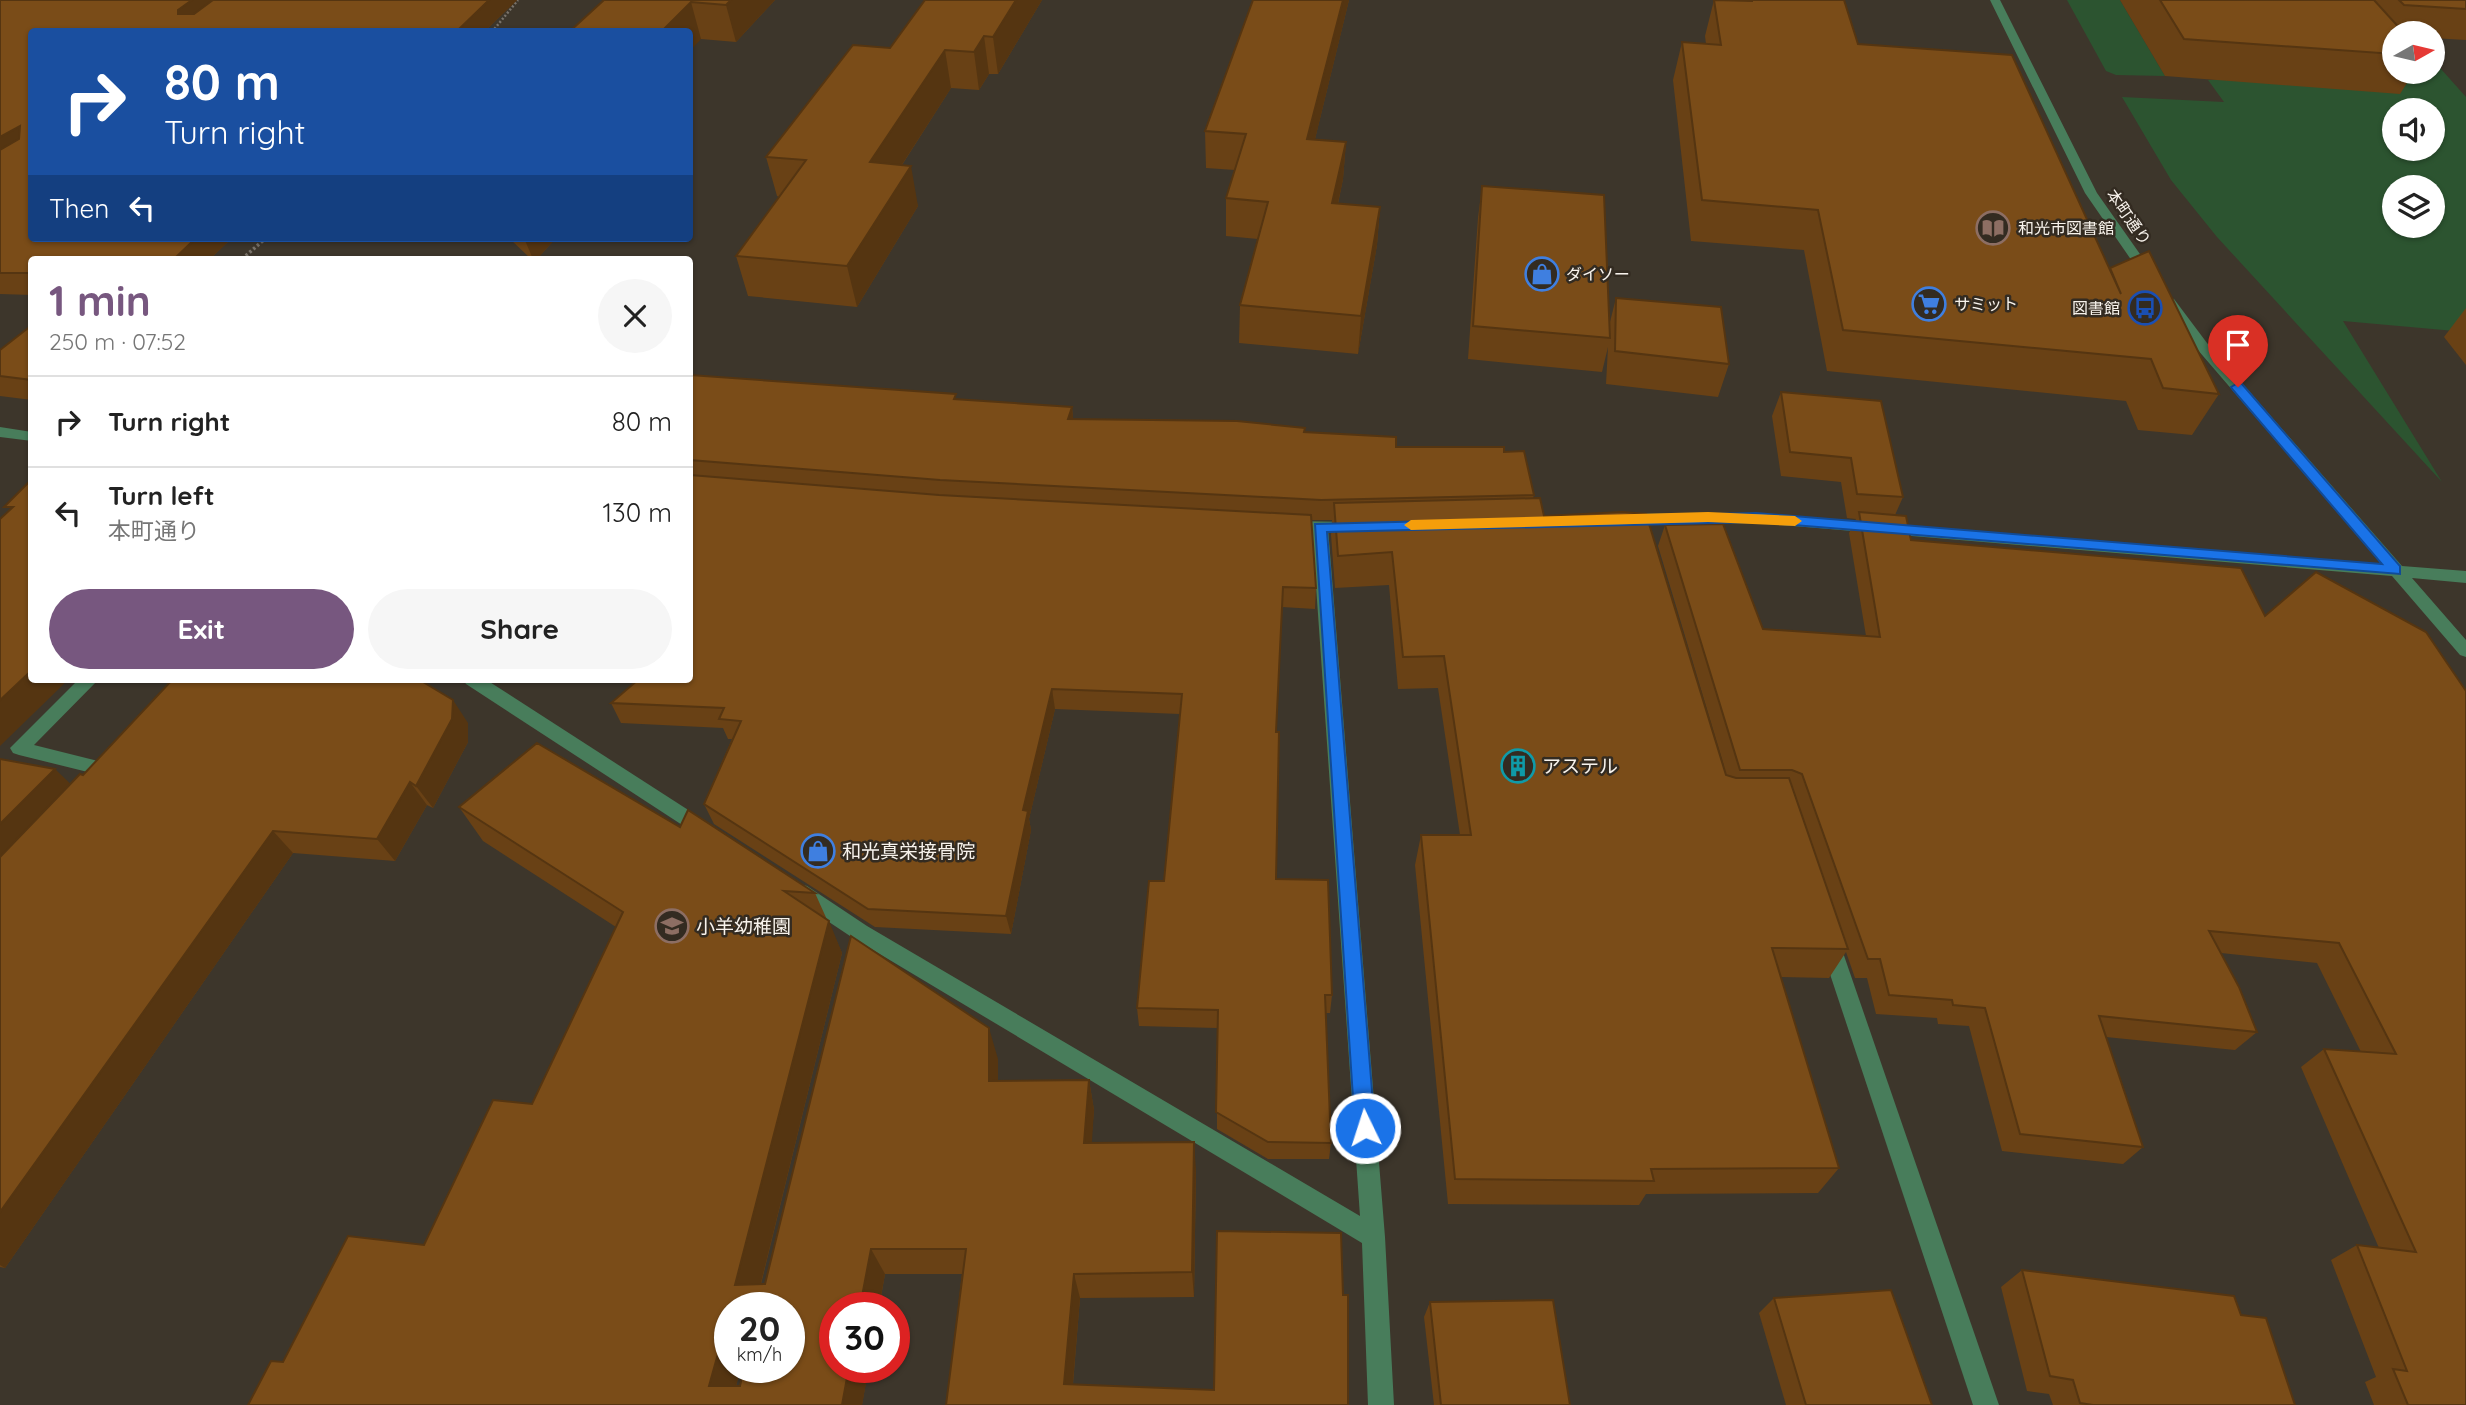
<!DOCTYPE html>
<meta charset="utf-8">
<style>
body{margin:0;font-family:Quicksand,"Noto Sans JP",sans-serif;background:#f6f6f6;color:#222;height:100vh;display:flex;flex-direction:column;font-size:26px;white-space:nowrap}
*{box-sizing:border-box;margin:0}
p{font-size:23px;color:#767676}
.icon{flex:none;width:38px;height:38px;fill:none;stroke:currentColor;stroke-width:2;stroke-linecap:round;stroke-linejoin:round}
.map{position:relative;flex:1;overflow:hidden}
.details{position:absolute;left:28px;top:256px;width:665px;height:427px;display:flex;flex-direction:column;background:#fff;border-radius:7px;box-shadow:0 2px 5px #0004}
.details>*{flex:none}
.hud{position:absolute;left:28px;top:28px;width:665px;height:214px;border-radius:7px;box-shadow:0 2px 5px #0004;background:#1a4fa0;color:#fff;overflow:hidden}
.needle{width:46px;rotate:82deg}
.tools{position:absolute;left:2382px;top:21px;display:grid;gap:14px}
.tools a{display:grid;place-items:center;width:63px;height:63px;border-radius:50%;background:#fff;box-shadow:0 2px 5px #0004;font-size:35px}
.speed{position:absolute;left:714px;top:1292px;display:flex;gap:14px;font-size:35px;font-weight:700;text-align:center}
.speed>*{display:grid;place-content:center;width:91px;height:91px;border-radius:50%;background:#fff;box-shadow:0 2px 5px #0004;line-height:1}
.speed small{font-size:18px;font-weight:400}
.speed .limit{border:10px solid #d22;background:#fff;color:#111}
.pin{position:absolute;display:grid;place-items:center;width:60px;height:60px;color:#fff;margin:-72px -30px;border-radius:50% 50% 50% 0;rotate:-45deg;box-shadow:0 0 7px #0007}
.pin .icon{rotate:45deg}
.me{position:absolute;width:77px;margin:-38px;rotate:356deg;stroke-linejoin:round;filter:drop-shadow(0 0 5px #0008)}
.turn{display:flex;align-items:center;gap:24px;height:147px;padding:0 21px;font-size:32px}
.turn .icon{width:91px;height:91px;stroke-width:2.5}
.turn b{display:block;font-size:49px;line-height:60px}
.then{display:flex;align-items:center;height:66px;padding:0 21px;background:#0003;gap:14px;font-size:26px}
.round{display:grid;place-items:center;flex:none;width:74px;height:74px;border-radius:37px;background:#f6f6f6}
.headline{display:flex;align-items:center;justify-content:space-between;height:119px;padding:0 21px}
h1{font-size:42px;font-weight:700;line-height:52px;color:#77577f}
.action{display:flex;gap:14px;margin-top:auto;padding:14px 21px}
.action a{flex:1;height:80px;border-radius:42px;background:#77577f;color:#fff;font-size:28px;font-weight:700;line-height:80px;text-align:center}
.action a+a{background:#f6f6f6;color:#222}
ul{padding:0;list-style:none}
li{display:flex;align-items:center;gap:21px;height:91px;padding:0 21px;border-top:2px solid #e0e0e0}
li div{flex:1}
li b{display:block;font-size:26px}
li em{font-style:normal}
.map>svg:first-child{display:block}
.green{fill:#2c5430;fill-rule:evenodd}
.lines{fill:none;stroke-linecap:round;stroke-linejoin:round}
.path-far1{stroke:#7a736a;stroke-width:2.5;stroke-dasharray:2 2;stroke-linecap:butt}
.path{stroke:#7a736a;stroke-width:3.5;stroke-dasharray:2.5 2.5;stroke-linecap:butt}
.service{fill:#487d5b;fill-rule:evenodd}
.minor{fill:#487d5b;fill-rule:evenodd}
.tertiary{fill:#487d5b;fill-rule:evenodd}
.wall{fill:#694115;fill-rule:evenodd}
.shaded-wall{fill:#553511}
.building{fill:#7a4c18;stroke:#553511;stroke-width:2;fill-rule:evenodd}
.route{fill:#1a73e8;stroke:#114b97;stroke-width:2}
.slow{fill:#f59e0b}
.labels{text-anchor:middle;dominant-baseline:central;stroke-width:5;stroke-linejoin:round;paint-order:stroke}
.far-street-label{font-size:16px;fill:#f8f3ec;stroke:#332b21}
.far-poi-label{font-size:16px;fill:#f8f3ec;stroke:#332b21;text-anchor:start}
.poi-label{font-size:19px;fill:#f8f3ec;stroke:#332b21;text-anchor:start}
</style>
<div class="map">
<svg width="2466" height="1405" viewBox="0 0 2466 1405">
<rect width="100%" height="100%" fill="#3d362b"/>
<!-- green -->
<g class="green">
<path d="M2067,0h53l45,76 -49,-1 -10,-4z"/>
<path d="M2433,60l33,37v235l-123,-11 99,161 -225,-245 -46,-57 -49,-83 102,5 -16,-22 224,-8zM2394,110h38v39h-38zM2394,187h38v39h-38z"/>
</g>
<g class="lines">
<!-- path-far1 -->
<path class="path-far1" d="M492,32l26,-32"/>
<!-- path -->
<path class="path" d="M242,259l24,-21"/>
<!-- service -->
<g class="service">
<path d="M79,679h20l-65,66 84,21 3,5 -3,5 -6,2 -93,-23 -6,-2 -3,-5z"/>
<path d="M1830,935l7,3 3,6 159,461h-26l-153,-461 3,-6z"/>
</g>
<!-- minor -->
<g class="minor">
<path d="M1320,523l8,5 57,709 9,168h-26l-6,-162 -509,-305 -60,-40 -3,-6 3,-6 7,-2 7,2 60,40 493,290 -48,-688z"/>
<path d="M463,679h22l225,145 2,5 -2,5 -7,3 -7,-3 -230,-150z"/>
</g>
<!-- tertiary -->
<g class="tertiary">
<path d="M1990,0h10l97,193 57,81 -1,3h-10l-58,-84z"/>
<path d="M2169,298l5,1 33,44 195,223 64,5v12l-54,-5 54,62v17l-6,-2 -68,-79 -636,-53 -130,1 -8,-5 8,-5 130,-1 626,51 -185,-215 -35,-47z"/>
<path d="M0,427l32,5v9l-32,-4z"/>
<path d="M1290,521l63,1 8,5 -8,5 -68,-2 -3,-4 3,-4z"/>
</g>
</g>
<!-- wall -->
<g class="wall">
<path d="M0,0h517l-33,32h-452l200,206 -22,21h-178v36l-32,-1z"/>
<path d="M604,0h171l-39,42 -35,-3z"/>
<path d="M925,0h117l-44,74h-9l-10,16 -28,-2 -49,77 16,41 -61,101 -109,-11 -12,-40 43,-59 -2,-1 -11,-39 124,-109z"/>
<path d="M1349,0l-34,139 31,3 -3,37 -5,25 42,3 -3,38 -19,109 -119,-11 1,-38 18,-66 -32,-3v-38l9,-28 -29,-2 -1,-37z"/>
<path d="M1714,0h130l14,44 251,225 1,-1 109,126 -27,41 -54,-5 -12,-29 -299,-30 -23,-121 -113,-9 -18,-161 9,-38 24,2 -1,-8z"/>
<path d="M2120,0h346v40l-34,-2v-5h-38v39h20l-14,22 -235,-18z"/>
<path d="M1482,186l127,140 7,-28 113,66 -11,33 -112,-13 2,-37 -6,25 -134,-13 10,-141z"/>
<path d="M509,238h47l-19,21h-6z"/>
<path d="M2466,308v57l-22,-28z"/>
<path d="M32,325v75l-32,-4v-46z"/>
<path d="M690,375l267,24 115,8 1,12 232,13 91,15 108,5 30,43 -1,3 11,18 180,250 -66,-220 7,-21 98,104 103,7 -17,-103 7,-14 -9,-1 -6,-36 -60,-6 -9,-60 9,-24 122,105 -8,18 16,25 354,76 51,-44 150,833h-92l-9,-23 11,-5 -45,-117 26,-15 22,3 -78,-181 23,-18 37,3 -44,-89 -96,-10 36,79 -22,18 -129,-13 37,110 -20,17 -121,-13 -33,-125 -31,-2 -1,-6 -61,-4 -9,-36h-12l-9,-26 -17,26 -48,-1 58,191 -21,25 -172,1 -7,11 -191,-1 -33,-339 6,-30h39l-22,-147 -40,1 -9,-104 -54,3 -4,-53 1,-15h-21l5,68 -1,21 -33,-2 -6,125v147l56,116 -2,18h-4l5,130 -2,16h-61l-51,-30v-101l-78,-2 -2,-18 27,-127 16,-167 -125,-5 -26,110 2,11 -20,104 -136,-7 -161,-103 -10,-20 28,-65h-4l-5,-11 -102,-5 -10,-20 23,-20 -77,-4h133z"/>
<path d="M468,723v19l-35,66 -6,-3 -32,56 -102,-8 -288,415 -5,-1v-508l70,25 13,-9z"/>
<path d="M459,807l221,20 135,66 27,60 -81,331h4l233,-225v22l91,-1 5,30 -3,33 105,27 -2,127 -114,1 -7,86 -127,21 16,-131h-77l-23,131h-614l35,-43 141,-117 108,-141 84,-177 -133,-86zM730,1307l59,60 -49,19h-4l5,-19h-11z"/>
<path d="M2022,1270l219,45 54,90h-242l-4,-11 -22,-3 -26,-104z"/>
<path d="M1774,1298l158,107h-146l-27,-92z"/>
<path d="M1430,1302l140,103h-136l-10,-88z"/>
</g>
<!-- shaded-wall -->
<g class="shaded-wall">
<path d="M192,0h37l-40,30 -11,-16v-4z"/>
<path d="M489,0h28l-33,32h-28z"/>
<path d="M731,0h44l-39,42 -10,-37z"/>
<path d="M1016,0h26l-44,74 -5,-37z"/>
<path d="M1343,0h6l-43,176 1,-37z"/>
<path d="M691,2l10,37 -11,12v-19h-29z"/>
<path d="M984,36l5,38 -10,16 -5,-38z"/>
<path d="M945,50l6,38 -73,114 -8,-40z"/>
<path d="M20,126l12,18 -32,23v-30z"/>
<path d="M1346,142l-3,37 -13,62 2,-38z"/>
<path d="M911,166l7,40 -61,101 -10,-41z"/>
<path d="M1380,207l-3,38 -19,109 3,-38z"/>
<path d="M196,238h36l-22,21h-36z"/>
<path d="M524,238h32l-19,21h-4z"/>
<path d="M1072,407l2,20 -6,-8z"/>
<path d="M32,670v9h37l-69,67v-46z"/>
<path d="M1052,689l3,20 -26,110 2,11 -20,104 -5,-18 17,-106z"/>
<path d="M453,700l15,23v19l-35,66 -17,-22z"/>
<path d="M55,769l24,23 -79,81v-49z"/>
<path d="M410,782l17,23 -32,56 -18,-22z"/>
<path d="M273,831l20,22 -288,415 -5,-3v-53z"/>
<path d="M829,921l13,32 -87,354 -20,-22z"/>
<path d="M989,1028l9,31v51l-9,-29z"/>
<path d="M1089,1080l5,30 -4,61 -6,-28z"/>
<path d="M1194,1142l2,28 -2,127 -2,-25z"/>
<path d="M871,1249l14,25 -6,33h-19z"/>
<path d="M1074,1274l6,24 -9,107 -7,-21z"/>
<path d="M721,1343l9,9v15h11l-10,38 -22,-19z"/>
<path d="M849,1367h20l-7,38h-20z"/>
</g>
<!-- building -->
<g class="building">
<path d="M0,0h192l-14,10v4h16l19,-14h276l-33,32h-424v206h164l-22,21h-142v14h-32v-123l19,-11 1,-13 -20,11z"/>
<path d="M604,0h127l-5,5 -35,-3 -30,30h-92z"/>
<path d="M925,0h91l-23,37 -9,-1 -10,16 -29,-2 -75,112 41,4 -64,100 -111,-10 70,-96 -40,-3 87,-112 37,3z"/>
<path d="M1253,0h90l-36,139 39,3 -14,61 48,4 -19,109 -121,-11 28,-103 -42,-4 20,-64 -41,-3z"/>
<path d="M1714,0l38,1v-1h92l14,44 154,11 109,239 -11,-26 39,-17 70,143 -56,-6 -12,-29 -308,-29 -25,-120 -116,-10 -20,-158 39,3z"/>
<path d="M2160,0h214l30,33h-10v21l-210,-15z"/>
<path d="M2399,0h67v9l-62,-4z"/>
<path d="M1482,186l122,9 6,143 -137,-12z"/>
<path d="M1616,298l105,9 8,57 -114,-13z"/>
<path d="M32,325v55l-32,-4v-26z"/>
<path d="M690,375l266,19 -2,5 118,8 -4,12 169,2 68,7 -1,4 92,5v10h108v5l20,-1 10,44 -213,5 -381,-20 -250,-20z"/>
<path d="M1781,392l100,9 22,96 -46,-3 -6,-36 -61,-6z"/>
<path d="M690,475l249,20 372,20 5,73 -33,-1 -7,145h3l-3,147 52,1 4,115h-7l6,148 -63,-1 -52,-30 2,-102 -81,-2 12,-127h15l18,-187 -130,-5 -29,121 5,1 -22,105 -138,-7 -164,-105 37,-83 -22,-2 5,-11 -113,-5 28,-24h51z"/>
<path d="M32,479v191l-32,30v-181l13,-12h-9z"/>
<path d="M1540,498l4,18 78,-4 24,2 80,261 10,3h53l59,171 -76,-1 67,220 -188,1 3,12 -199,-2 -34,-344h50l-27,-179 -41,1 -11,-105 -54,4 -4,-53z"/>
<path d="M1859,512l47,4 5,24 330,28 24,48 51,-44 110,60 40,59v714h-58l-15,-36 14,2 -50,-126 59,7 -92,-203 72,5 -57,-111 -130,-12 30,56 18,45 -158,-16 44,131 -123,-13 -35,-126 -32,-3 -1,-5 -63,-5 -9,-36h-12l-66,-185 -10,-4h-52l-75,-245 58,-1 40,105 117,8z"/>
<path d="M173,679h245l35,21 -1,19 -36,67 -6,-4 -33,57 -104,-8 -273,381v-355l80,-83 3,1z"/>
<path d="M537,743l143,84 8,-17 127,83 -31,-2 45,30 -94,364 30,-1 86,-348 138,92v53l100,-1 -5,63 110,-1 -2,130 -118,2 -10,110 150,6 3,-159 124,2 2,62h5v110h-402l20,-156h-95l-11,58h-25v60h14l-7,38h-594l23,-44 12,1 65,-126 76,9 69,-145 39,4 91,-192 -164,-105zM730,1307h59v60h-45l-4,19h-31l12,-43h9z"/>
<path d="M0,759l55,10 -55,55z"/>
<path d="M2022,1270l212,26 7,19 25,3 29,87h-202l-13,-2 -7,-23 -23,-4z"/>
<path d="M1891,1290l41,115h-126l-32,-107z"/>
<path d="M1553,1300l17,105h-129l-11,-103z"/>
</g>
<!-- route -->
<path class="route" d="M2238,383l4,1 158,182v8l-644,-52 -429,10 48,596 -3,6 -7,3 -7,-3 -3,-6 -40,-604 441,-11 626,51 -149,-174 -2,-3z"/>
<!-- slow -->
<path class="slow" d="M1708,512l87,4 7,5 -7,5 -87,-4 -297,8 -7,-5 7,-5z"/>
<!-- icons -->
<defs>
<symbol id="library-ring" viewBox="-11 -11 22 22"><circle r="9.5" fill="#332b21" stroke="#8d6e63" stroke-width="1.5"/><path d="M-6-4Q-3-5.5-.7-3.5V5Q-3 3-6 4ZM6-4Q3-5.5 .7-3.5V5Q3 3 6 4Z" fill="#8d6e63"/></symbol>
<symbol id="shop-ring" viewBox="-11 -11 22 22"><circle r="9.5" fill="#332b21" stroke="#3f7fe0" stroke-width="1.5"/><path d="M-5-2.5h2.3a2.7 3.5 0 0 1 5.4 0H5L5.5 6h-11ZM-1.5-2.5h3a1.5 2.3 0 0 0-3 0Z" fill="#3f7fe0"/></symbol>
<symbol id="supermarket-ring" viewBox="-11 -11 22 22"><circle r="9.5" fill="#332b21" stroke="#3f7fe0" stroke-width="1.5"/><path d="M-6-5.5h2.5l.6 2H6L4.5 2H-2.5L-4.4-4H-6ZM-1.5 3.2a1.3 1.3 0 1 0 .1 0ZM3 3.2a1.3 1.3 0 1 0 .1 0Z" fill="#3f7fe0"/></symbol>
<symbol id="bus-ring" viewBox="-11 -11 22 22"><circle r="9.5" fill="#332b21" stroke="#1a4fb4" stroke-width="1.5"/><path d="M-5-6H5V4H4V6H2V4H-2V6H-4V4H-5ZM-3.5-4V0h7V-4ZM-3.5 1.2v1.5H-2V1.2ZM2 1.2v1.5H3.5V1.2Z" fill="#1a4fb4"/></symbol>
<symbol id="building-ring" viewBox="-11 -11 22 22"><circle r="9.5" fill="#332b21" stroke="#0f9aa8" stroke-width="1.5"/><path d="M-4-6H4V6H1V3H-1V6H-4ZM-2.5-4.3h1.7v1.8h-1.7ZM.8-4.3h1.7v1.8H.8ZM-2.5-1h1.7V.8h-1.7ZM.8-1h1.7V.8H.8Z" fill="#0f9aa8"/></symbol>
<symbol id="school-ring" viewBox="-11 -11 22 22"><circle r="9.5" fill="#332b21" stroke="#8d6e63" stroke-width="1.5"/><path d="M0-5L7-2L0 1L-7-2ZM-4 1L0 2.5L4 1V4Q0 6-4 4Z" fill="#8d6e63"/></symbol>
</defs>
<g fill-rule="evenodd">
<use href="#library-ring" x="1974" y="209" width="38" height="38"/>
<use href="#shop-ring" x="1523" y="255" width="38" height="38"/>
<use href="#supermarket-ring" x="1910" y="285" width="38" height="38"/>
<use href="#bus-ring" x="2126" y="289" width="38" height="38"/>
<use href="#building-ring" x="1499" y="747" width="38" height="38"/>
<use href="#shop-ring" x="799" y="832" width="38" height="38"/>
<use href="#school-ring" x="653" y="907" width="38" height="38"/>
</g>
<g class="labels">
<!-- far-street labels -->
<g class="far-street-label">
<text transform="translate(2129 217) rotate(55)">本町通り</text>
</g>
<!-- far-poi labels -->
<g class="far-poi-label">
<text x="2018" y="228">和光市図書館</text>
<text x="1566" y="274">ダイソー</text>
<text x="1954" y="304">サミット</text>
<text x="2120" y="308" text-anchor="end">図書館</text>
</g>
<!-- poi labels -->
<g class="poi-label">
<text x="1542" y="766">アステル</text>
<text x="842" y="851">和光真栄接骨院</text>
<text x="696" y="926">小羊幼稚園</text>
</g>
</g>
</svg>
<div class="tools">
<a><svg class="needle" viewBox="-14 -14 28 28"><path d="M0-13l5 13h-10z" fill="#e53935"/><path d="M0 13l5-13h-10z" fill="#767676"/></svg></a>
<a><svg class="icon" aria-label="sound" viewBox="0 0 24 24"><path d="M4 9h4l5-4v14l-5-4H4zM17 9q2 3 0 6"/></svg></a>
<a><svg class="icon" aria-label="layers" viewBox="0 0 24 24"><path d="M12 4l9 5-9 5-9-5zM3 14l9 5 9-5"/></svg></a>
</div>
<div class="speed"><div>20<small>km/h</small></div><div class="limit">30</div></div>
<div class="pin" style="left:2238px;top:387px;background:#d93025"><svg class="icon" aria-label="arrive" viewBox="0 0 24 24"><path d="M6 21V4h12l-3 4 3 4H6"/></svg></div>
<svg class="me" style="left:1365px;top:1128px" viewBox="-20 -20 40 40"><circle r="17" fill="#1a73e8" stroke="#fff" stroke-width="3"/><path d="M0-11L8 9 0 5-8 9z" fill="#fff"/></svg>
<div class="hud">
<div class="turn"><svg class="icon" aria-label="right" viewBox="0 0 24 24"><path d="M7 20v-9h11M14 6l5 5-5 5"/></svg><div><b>80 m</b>Turn right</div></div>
<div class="then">Then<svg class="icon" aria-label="left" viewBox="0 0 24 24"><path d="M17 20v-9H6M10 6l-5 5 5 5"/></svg></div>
</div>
<section class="details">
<div class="headline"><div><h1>1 min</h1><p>250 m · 07:52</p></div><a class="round"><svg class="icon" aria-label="close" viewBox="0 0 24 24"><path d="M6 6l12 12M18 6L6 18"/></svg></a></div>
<ul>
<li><svg class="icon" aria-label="right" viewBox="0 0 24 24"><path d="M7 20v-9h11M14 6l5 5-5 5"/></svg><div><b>Turn right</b></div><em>80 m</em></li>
<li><svg class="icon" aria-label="left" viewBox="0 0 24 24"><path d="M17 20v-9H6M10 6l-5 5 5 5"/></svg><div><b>Turn left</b><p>本町通り</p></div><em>130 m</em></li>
</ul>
<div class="action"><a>Exit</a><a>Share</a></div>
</section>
</div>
